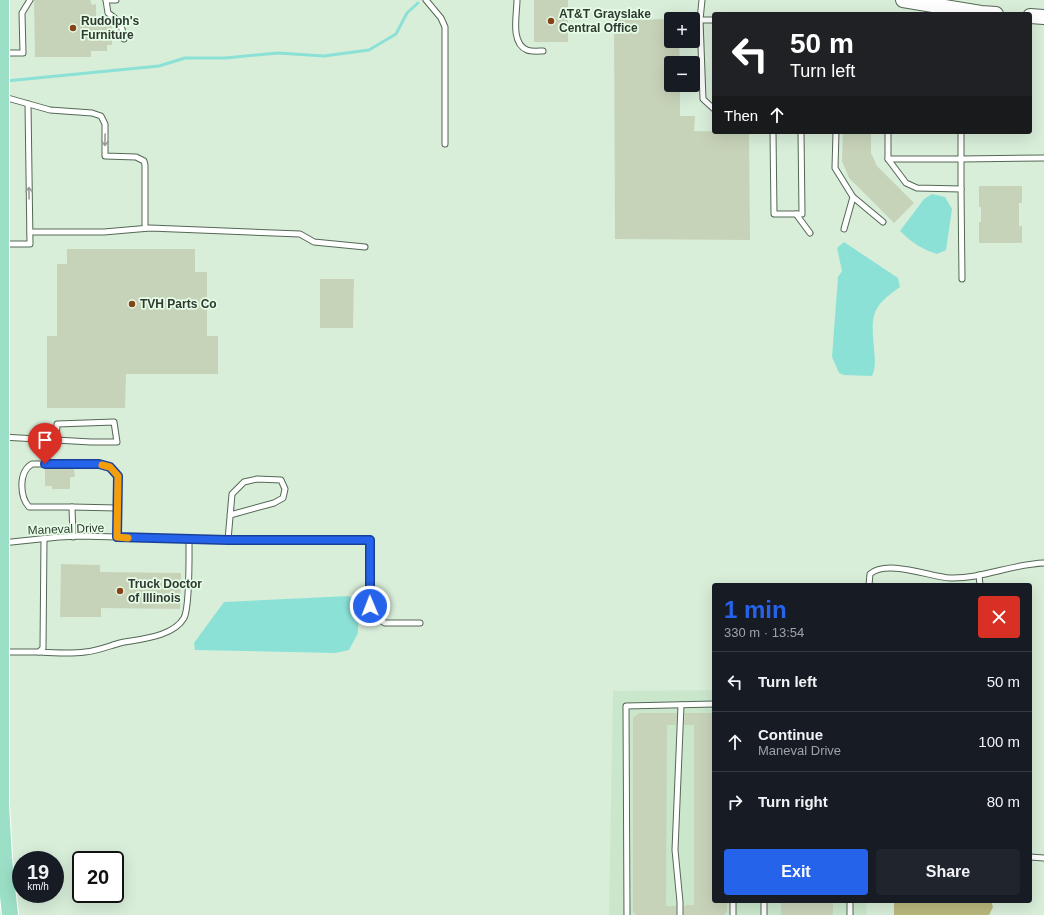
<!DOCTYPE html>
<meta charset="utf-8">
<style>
body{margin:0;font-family:Arial,sans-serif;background:#20242c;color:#f1f3f6;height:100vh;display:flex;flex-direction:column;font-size:15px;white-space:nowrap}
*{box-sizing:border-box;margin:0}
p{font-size:13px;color:#9ea1a6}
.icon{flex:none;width:22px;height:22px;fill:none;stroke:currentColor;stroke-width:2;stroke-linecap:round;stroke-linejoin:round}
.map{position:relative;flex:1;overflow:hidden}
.drawer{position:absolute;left:712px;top:583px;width:320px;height:320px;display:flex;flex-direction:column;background:#171b24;border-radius:4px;box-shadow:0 4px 16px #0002}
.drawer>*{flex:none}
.top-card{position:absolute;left:712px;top:12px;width:320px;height:122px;border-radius:4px;box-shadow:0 4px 16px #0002;background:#202124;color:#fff;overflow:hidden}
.controls{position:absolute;left:664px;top:12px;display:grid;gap:8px}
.controls a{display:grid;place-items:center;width:36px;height:36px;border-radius:4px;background:#171b24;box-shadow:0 4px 16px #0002;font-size:20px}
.speed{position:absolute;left:12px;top:851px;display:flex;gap:8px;font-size:20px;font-weight:700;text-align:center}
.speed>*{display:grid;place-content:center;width:52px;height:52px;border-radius:50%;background:#171b24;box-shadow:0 4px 16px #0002;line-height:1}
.speed small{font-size:10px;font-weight:400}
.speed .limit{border:2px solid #111;border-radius:6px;background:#fff;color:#111}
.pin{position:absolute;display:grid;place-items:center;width:34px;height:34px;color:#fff;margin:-41px -17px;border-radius:50% 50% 50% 0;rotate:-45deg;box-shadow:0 0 4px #0007}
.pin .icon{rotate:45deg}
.me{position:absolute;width:44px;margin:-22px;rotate:359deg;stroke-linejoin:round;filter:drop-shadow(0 0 3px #0008)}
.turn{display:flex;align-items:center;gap:14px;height:84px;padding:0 12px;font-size:18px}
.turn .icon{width:52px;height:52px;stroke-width:2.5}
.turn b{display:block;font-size:28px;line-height:34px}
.then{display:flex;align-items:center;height:38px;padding:0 12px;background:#0003;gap:8px;font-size:15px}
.round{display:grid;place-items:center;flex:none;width:42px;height:42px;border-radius:4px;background:#20242c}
.headline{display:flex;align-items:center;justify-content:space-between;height:68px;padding:0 12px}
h1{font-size:24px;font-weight:700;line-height:30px;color:#2563eb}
.cta{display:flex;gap:8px;margin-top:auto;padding:8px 12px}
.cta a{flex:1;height:46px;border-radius:4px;background:#2563eb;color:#fff;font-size:16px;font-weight:700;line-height:46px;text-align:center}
.cta a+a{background:#20242c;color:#f1f3f6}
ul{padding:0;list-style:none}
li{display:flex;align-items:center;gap:12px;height:60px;padding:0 12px;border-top:1px solid #363941}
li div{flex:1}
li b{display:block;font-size:15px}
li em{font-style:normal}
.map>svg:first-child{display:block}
.built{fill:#cae7cc}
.green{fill:#b9b87d}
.water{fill:#8ce1d7}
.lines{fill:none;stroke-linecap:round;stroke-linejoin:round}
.stream{stroke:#8ce1d7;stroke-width:3}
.building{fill:#c7d3b9}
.lane-casing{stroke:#546856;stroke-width:7}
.secondary-casing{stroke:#546856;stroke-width:16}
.primary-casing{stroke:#fff;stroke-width:18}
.lane{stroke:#fff;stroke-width:5}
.secondary{stroke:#fff;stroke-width:14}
.primary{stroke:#9cdfc7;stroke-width:16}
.oneway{stroke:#989c98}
.route-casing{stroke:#184099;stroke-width:10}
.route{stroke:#2563eb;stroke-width:7}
.slow{stroke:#f59e0b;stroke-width:7}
.poi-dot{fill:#874317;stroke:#e5fce6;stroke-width:1.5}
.labels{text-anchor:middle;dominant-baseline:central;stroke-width:3.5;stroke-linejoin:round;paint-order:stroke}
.poi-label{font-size:12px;font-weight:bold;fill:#303931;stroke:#e5fce6;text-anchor:start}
.street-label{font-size:12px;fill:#303931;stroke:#e5fce6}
</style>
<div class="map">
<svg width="1044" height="915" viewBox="0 0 1044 915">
<rect width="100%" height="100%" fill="#d8eed9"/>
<!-- built -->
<path class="built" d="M714,690v211h152l1,14h-258l4,-224z"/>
<!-- green -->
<path class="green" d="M894,901h97l2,6 -4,8h-95z"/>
<!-- water -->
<g class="water">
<path d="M932,194l13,3 7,12 -6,41 -9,4c-14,-4 -26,-12 -37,-23l24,-32z"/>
<path d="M844,242l54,36 2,9c-29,20 -29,28 -26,62 1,11 2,18 -2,27l-28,-1 -5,-2 -7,-16 6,-80 4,-6 -5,-23z"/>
<path d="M349,596l10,11 -1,26 -9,17 -14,3 -140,-3 -1,-7 30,-41z"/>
</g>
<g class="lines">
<!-- stream -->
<path class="stream" d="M6,81l153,-15 26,-8h40l53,-5 46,3 45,-6 27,-16 11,-21 11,-10"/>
</g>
<!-- building -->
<g class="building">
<path d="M34,0h56l2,5 4,-1v22l16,-1v20h-5v6h-16v6h-56z"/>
<rect x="534" y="0" width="34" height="42"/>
<path d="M671,19v22h8l1,22h-9v22h9v31h15l-1,15 55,1 1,108 -135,-1 -1,-219z"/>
<path d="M843,132h28v21l6,13 37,37 -20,20 -45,-45 -7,-17z"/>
<path d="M979,186h43v17h-3v23h3v17h-43v-21h2v-15h-2z"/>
<path d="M67,249h128v23h12v64h11v38h-92l-1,34h-78v-72h10v-72h10z"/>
<path d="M320,279h34l-1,49h-33z"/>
<path d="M45,468h29l1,9h-5v12h-18v-3h-7z"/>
<path d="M61,564l39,1v7l81,1 -1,36 -79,-1v9h-41z"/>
<path d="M639,713h38l-1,12h-9l-1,181h10v9h-40l-3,-3v-194z"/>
<path d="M685,713h29v188h13v11l-3,3h-40v-9h2v-1h8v-180h-10z"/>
<rect x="781" y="901" width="52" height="14"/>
</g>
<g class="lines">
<defs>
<g id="lane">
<path d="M106,0l2,13c11,7 15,14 16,26"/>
<path d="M106,0h10"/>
<path d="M426,0l15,18 4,9v117"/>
<path d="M517,0c0,14 -7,43 10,50 5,2 12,1 16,1"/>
<path d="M702,0l-2,20h14"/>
<path d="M700,20l3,79 11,10"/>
<path d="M3,53h20l-1,-40 8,-13"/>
<path d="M4,97l46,13 42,3 9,3 4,8v32l31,1 8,4 1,4v63"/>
<path d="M773,132l1,82h22"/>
<path d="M801,132l1,82h-6l14,19"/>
<path d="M836,132l-1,36 18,29 -9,32"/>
<path d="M888,132v27l18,24 11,5 44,1 1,90"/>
<path d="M961,132v27l83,-1"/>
<path d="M888,159h73v30"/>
<path d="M853,197l30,25"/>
<path d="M30,232h74l46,-4 150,6 14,8 51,5"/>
<path d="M2,244h28l-2,-140"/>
<path d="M2,437l89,5h26l-3,-20 -57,2 -1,16"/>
<path d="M72,507l45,1v29"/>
<path d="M73,537l-1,-30h-43c-9,-10 -11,-35 3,-43h67l11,3 8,9 -1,32"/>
<path d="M228,540l4,-46 12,-12 13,-3 24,1 4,9 -2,9 -9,5 -44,12"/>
<path d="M2,543l57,-6 21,-1 148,4h141l1,66 5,11 10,6h35"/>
<path d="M979,575l1,10"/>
<path d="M869,585l1,-11c17,-15 61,3 80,4 32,1 62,-14 94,-15"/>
<path d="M2,652h37l4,-4 1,-109"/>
<path d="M39,652c16,1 31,2 46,0 12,-1 24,-6 35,-9 20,-4 53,-6 64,-25 6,-12 5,-63 5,-79"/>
<path d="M1030,857l14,1"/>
<path d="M764,901v14"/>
<path d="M850,901v14"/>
<path d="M627,915l-1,-209 88,-2"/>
<path d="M680,915v-13l-5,-52 6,-145"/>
<path d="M733,915v-14"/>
</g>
<g id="secondary">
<path d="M903,0l78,13 15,1"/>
<path d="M1030,16l14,1"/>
</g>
<path id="primary" d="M1,0v804l3,54 6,57"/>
</defs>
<!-- lane casing -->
<use href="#lane" class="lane-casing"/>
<!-- secondary casing -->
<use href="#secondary" class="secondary-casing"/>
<!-- primary casing -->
<use href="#primary" class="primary-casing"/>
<!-- lane -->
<use href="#lane" class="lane"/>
<!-- secondary -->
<use href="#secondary" class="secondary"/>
<!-- primary -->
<use href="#primary" class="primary"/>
</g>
<!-- one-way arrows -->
<defs><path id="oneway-shaft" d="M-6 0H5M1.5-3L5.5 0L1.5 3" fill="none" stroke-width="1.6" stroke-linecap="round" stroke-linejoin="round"/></defs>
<g class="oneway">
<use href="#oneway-shaft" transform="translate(105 140) rotate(91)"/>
<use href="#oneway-shaft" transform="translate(29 193) rotate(-91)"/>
</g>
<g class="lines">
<defs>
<path id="route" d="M45,464h54l11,3 8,9 -1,61 111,3h142v66"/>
</defs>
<!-- route casing -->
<use href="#route" class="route-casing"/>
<!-- route -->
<use href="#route" class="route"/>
<!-- slow -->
<path class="slow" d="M102,465l8,2 8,9 -1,61 11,1"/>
</g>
<!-- markers -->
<g class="poi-dot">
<circle cx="551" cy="21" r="4"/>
<circle cx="73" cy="28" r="4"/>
<circle cx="132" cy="304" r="4"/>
<circle cx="120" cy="591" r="4"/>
</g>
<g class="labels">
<!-- poi labels -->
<g class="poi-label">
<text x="559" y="14">AT&amp;T Grayslake<tspan x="559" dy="14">Central Office</tspan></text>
<text x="81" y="21">Rudolph's<tspan x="81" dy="14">Furniture</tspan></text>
<text x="140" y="304">TVH Parts Co</text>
<text x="128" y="584">Truck Doctor<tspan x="128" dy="14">of Illinois</tspan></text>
</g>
<!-- street labels -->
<g class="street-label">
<text transform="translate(66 529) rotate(-2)">Maneval Drive</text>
</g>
</g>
</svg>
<div class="controls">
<a>+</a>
<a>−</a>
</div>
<div class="speed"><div>19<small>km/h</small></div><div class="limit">20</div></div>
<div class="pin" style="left:45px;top:464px;background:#d93025"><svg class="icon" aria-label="arrive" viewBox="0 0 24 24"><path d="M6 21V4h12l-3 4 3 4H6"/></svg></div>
<svg class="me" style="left:370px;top:606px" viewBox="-20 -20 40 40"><circle r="17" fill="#2563eb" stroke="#fff" stroke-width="3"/><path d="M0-11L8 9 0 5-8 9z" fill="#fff"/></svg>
<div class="top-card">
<div class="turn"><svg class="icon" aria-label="left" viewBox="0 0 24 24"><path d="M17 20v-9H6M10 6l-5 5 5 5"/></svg><div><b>50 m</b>Turn left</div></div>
<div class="then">Then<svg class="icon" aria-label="ahead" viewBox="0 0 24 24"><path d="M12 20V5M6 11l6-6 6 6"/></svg></div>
</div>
<section class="drawer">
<div class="headline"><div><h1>1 min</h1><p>330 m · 13:54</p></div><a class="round" style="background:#d93025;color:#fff"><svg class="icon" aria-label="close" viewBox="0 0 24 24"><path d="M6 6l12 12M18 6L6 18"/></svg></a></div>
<ul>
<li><svg class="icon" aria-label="left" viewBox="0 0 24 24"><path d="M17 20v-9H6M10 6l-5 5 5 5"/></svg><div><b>Turn left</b></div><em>50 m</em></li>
<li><svg class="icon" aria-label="ahead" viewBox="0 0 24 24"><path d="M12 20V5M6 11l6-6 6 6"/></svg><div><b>Continue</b><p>Maneval Drive</p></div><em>100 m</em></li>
<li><svg class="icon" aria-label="right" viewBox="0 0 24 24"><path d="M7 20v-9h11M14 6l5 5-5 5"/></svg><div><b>Turn right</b></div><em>80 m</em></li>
</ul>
<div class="cta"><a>Exit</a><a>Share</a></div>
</section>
</div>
